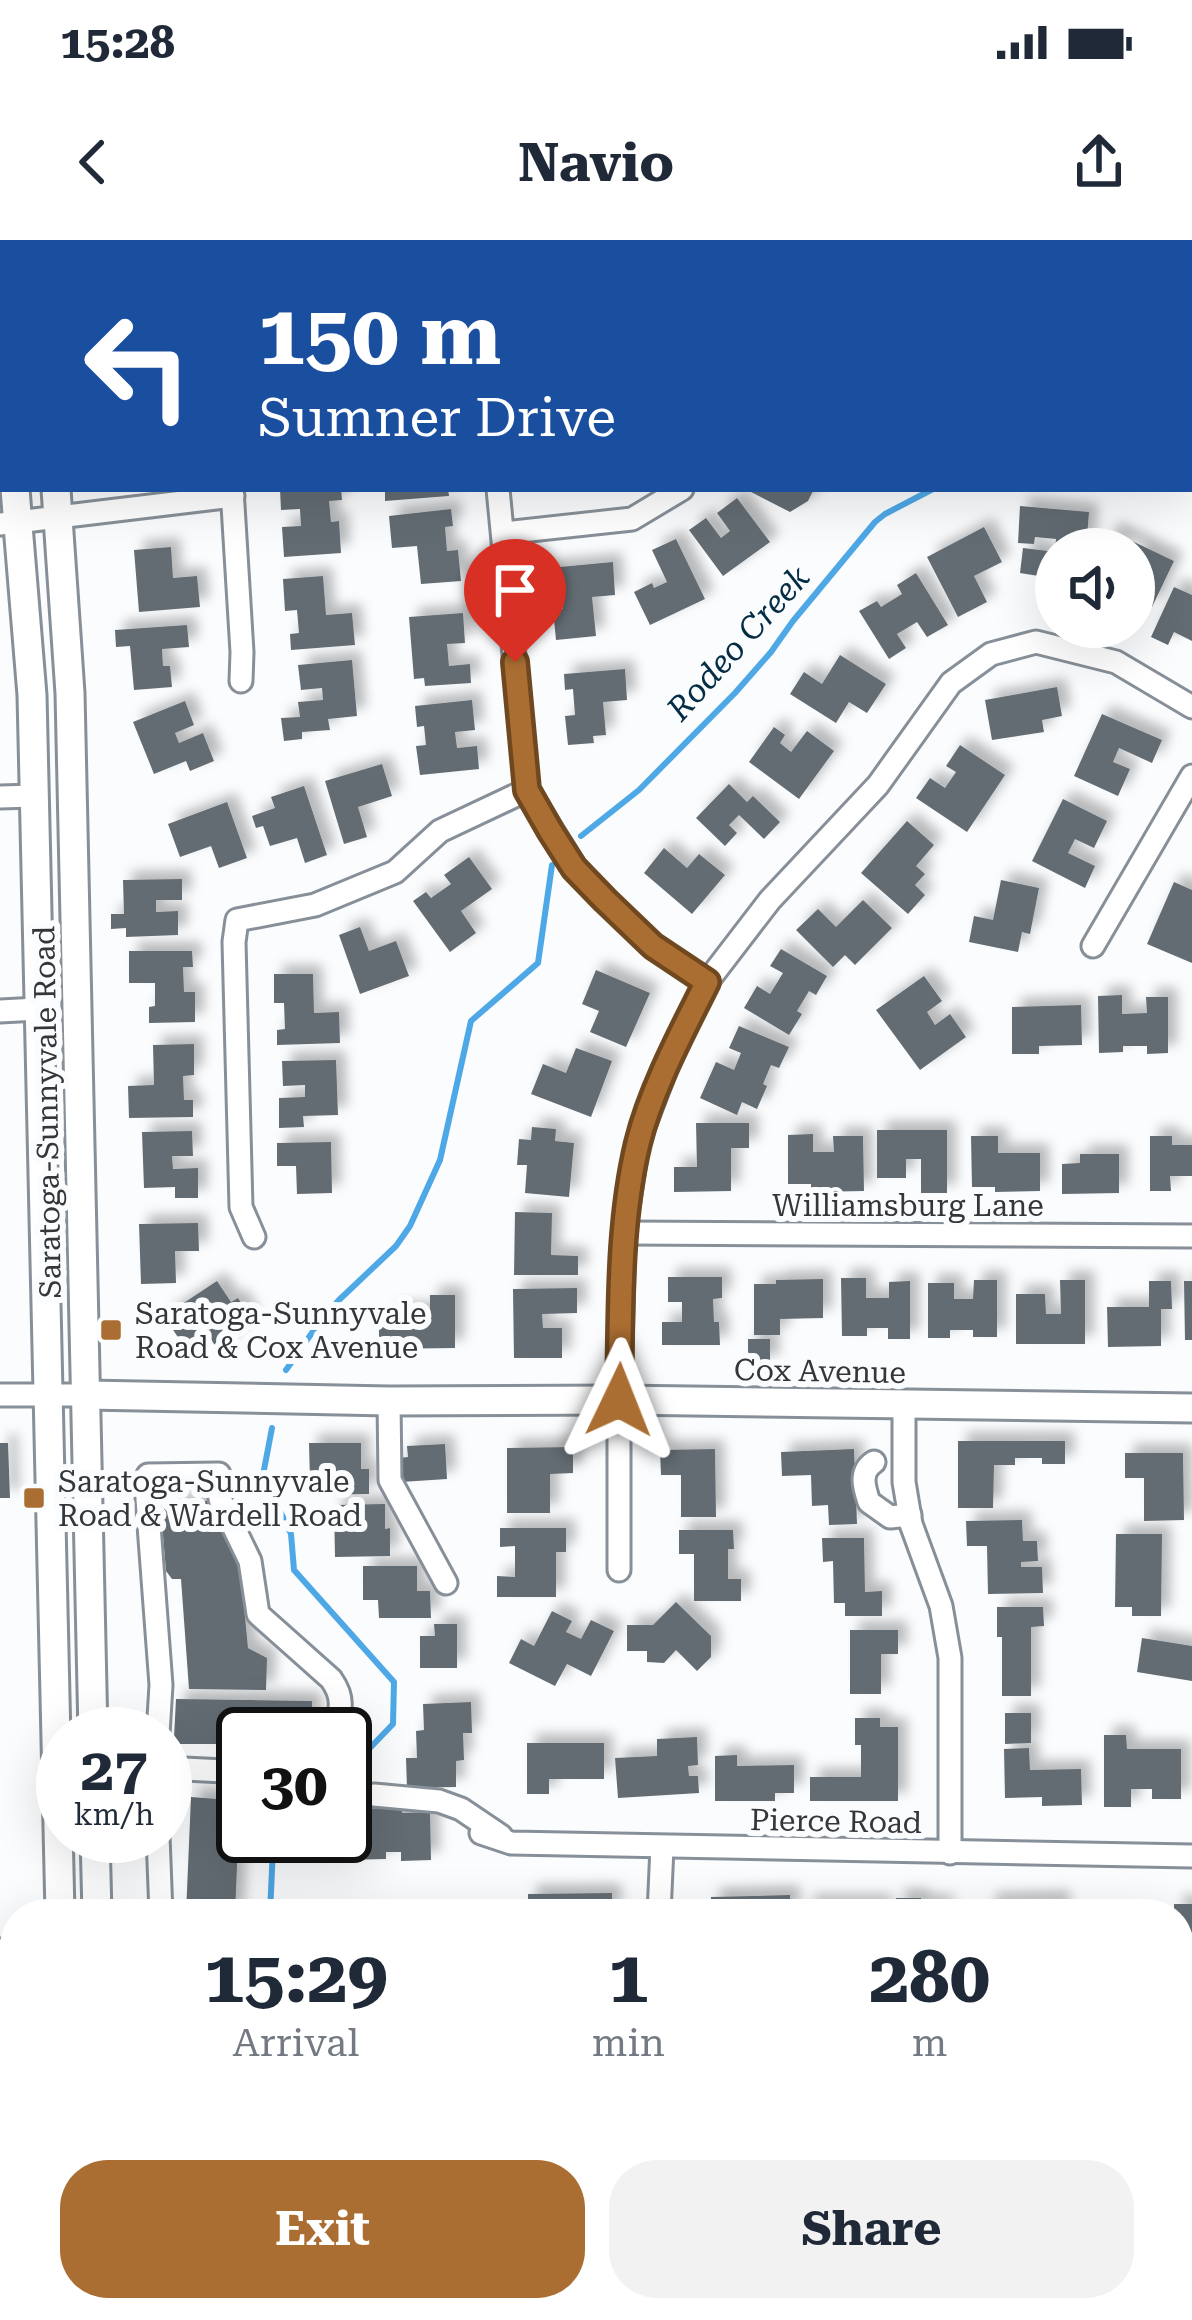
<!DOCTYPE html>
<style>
body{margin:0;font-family:"Roboto Serif",serif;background:#f2f2f3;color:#1f2937;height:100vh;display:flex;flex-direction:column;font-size:45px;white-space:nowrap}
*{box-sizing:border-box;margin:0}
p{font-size:39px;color:#747a83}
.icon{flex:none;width:66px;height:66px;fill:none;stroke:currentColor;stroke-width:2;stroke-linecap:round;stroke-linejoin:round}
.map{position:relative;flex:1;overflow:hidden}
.drawer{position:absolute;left:0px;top:1659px;width:1194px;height:423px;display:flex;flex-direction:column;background:#fff;border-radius:48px 48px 0 0;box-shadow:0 12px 48px #0002}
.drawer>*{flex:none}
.hud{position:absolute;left:0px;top:0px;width:1194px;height:252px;box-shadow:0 12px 48px #0002;background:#1a4fa0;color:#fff;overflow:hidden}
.buttons{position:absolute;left:1035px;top:288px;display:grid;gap:24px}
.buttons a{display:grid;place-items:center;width:120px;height:120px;border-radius:50%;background:#fff;box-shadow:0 12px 48px #0002;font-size:60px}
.speed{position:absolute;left:36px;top:1467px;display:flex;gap:24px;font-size:60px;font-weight:700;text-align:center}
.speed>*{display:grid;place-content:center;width:156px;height:156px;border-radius:50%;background:#fff;box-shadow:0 12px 48px #0002;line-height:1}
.speed small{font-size:30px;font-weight:400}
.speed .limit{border:6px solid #111;border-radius:18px;background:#fff;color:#111}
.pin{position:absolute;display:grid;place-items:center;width:102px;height:102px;color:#fff;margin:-123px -51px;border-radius:50% 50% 50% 0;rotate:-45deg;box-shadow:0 0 12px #0007}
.pin .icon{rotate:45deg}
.me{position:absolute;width:132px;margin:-66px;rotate:2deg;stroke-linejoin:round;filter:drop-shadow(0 0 9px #0008)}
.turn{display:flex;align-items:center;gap:42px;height:252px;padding:0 60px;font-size:54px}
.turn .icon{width:156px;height:156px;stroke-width:2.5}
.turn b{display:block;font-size:84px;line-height:102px}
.eta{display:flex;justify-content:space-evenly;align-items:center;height:204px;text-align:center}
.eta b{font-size:72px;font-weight:700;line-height:84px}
.action{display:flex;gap:24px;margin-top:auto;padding:24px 60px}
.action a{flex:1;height:138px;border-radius:48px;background:#ab6e32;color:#fff;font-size:48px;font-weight:700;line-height:138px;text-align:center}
.action a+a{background:#f2f2f3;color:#1f2937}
.status{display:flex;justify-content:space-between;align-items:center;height:84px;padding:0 60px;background:#fff;direction:ltr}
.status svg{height:33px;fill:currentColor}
header{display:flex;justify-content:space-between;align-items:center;height:156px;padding:0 60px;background:#fff;font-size:54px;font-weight:700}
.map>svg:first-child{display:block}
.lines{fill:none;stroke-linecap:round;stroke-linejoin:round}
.stream{stroke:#4ea8e6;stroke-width:6}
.building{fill:#636c73;filter:url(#shadow)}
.minor-casing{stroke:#879098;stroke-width:27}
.major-casing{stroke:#879098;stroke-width:33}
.minor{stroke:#fff;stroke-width:21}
.major{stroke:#fff;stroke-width:27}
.route-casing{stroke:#6f4820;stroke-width:30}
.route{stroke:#ab6e32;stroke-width:21}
.poi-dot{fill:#ab6e32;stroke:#fafcfe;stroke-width:4.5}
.labels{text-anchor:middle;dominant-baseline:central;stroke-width:12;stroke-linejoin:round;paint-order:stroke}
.street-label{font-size:30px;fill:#33373a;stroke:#fafcfe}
.poi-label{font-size:30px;fill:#33373a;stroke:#fafcfe;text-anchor:start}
.water-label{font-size:33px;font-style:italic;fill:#042c45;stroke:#fafcfe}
</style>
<div class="status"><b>15:28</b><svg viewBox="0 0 49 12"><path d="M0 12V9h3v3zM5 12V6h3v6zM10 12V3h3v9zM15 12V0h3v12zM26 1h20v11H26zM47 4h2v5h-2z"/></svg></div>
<header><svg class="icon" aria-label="back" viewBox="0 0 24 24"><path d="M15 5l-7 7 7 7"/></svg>Navio<svg class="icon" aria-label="share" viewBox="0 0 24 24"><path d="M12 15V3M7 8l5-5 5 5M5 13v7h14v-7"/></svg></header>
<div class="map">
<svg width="1192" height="2080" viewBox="0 0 1192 2080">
<defs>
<filter id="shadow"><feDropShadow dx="9" dy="-9" stdDeviation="6" flood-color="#0004"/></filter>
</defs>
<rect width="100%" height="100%" fill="#fafcfe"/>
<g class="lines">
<!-- stream -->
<g class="stream">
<path d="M581,596l58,-46 96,-97 36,-41 22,-31 82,-99 10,-8 48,-25"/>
<path d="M286,1130l35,-50 18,-20 57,-54 14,-20 30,-66 31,-139 67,-58 14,-98"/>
<path d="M272,1188l-9,47 28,59 3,36 100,112 -1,42 -48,50"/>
<path d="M270,1674l3,-67 5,-11"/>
<path d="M0,1870l15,-8"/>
</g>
</g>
<!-- building -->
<g class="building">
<path d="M280,249h61l1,11 -13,1 2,21 8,-1 2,32 -57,4 -2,-30 19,-1 -1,-17 -19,1z"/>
<path d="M385,249h63l1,7 -64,5z"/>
<path d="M745,249h69l-6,12 -18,11z"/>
<path d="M737,258l33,44 -47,34 -34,-46 17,-12 15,20 9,-7 -13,-18z"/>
<path d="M1020,266l69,6 -3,37h-31l1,-10 -21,-2 -1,7 -16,-1z"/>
<path d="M451,269l2,17 -8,1 2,24 11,-1 3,31 -40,3 -4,-38 -25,2 -3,-32z"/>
<path d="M984,287l18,35 -28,14 13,26 -29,15 -31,-60z"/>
<path d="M1111,291l63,30 -22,46 -18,-9v-49h-31z"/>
<path d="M676,299l29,60 -55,26 -16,-33 18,-9 2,5 13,-6 -15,-32z"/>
<path d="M171,307l2,31 24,-2 3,31 -61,5 -5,-62z"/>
<path d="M1023,308l25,3 -3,26 -25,-4z"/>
<path d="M613,322l2,33 -23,2 4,39 -40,4 -3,-30 10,-1 -2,-23 -10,1 -2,-19z"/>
<path d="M916,333l32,52 -21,12 -10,-15 -20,12 9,14 -17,11 -30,-48 18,-10 4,6 21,-13 -5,-9z"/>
<path d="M323,336l3,39 26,-2 3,32 -64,5 -1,-16 9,-1 -2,-23 -12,1 -2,-32z"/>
<path d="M1174,347l18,8v46l-18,-9 -6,13 -17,-8z"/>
<path d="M463,373l2,30 -18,1 2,22 21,-2 1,19 -46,3 -1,-8 -10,1 -5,-62z"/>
<path d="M187,385l2,22 -27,2 1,17h7l2,21 -38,3 -4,-44 -14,1 -1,-17z"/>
<path d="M840,415l46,29 -19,29 -18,-11 -13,21 -46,-29 14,-22 18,12z"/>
<path d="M352,420l5,56 -29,3 2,11 -28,2v7l-18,2 -3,-23 19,-1 -2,-15 25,-2 -1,-12 -21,2 -3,-25z"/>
<path d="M625,429l2,31 -24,2 3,33 -13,1 1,7 -26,2 -3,-29 10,-1 -2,-26 -8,1 -1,-16z"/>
<path d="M1057,447l5,29 -20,4 2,12 -52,8 -7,-40z"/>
<path d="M472,460l3,30 -20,2 2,16 20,-2 2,23 -59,6 -4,-29 10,-1 -2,-19 -7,1 -2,-21z"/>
<path d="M185,461l9,24 -19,8 4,10 24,-10 11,28 -24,10 -4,-10 -32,13 -21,-52z"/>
<path d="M1102,474l60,26 -10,23 -33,-15 -6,14 17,7 -12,27 -44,-20z"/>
<path d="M774,487l11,8 -5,8 11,9 16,-21 27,20 -35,48 -50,-37z"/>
<path d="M960,505l45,30 -38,57 -51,-34 14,-20 15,10 11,-16 -10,-6z"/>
<path d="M382,524l10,32 -34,11 9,30 -23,7 -19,-63z"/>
<path d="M729,544l18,18 6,-6 27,26 -16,17 -25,-24 -10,10 8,8 -12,13 -29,-28z"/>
<path d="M304,546l23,69 -22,8 -8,-25 -27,8 -7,-20 -7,2 -4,-12 23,-8 -4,-11z"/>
<path d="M1063,559l44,22 -13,27 -19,-9 -7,14 27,13 -10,22 -53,-27z"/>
<path d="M227,562l20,56 -28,10 -8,-22 -31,11 -12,-33z"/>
<path d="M907,581l27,24 -18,21 9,8 -10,11 10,10 -17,19 -47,-41z"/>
<path d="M664,608l23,20 12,-14 26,21 -33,39 -48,-41z"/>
<path d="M469,617l23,32 -31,22 15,22 -26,19 -37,-51 13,-9 5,6 20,-14 -7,-9z"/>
<path d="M182,639v21h-26v12l22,-1v24l-52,2v-9l-15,1v-15h13l-1,-34z"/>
<path d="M1001,640l38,8 -9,46 -8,-2 -4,20 -49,-10 5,-26 19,4z"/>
<path d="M1174,642l18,8v73l-45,-19z"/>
<path d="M863,660l29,28 -37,37 -10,-10 -12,12 -37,-37 22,-21 18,18z"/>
<path d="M360,687l9,24 27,-10 13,35 -49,18 -21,-59z"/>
<path d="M781,709l46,27 -11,19 -7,-4 -12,20 5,3 -13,21 -45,-27 13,-22 13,8 13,-21 -13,-7z"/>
<path d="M129,711h63l1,16h-10l1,25h11v30l-46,1v-16l6,-1v-23h-26z"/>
<path d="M596,730l54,23 -24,54 -36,-15 9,-21 -17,-7z"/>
<path d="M274,734h39l1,39 25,-1 1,31 -63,2v-15l8,-1 -1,-26h-10z"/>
<path d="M924,736l18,25 -15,11 8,13 15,-11 16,23 -46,33 -44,-60z"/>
<path d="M1122,755v19l25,-1 -1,-16h22v56l-21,1v-8h-24v6l-24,1 -1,-57z"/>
<path d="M1081,765l1,40 -43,1v8h-27v-47z"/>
<path d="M739,786l50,21 -10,21 -8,-3 -8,19 4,2 -10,23 -15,-7 -5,13 -37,-17 16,-36 18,8 7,-17 -12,-5z"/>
<path d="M194,804v31l-11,1 1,24h9v17l-64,1 -1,-32 26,-1 -1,-40z"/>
<path d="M576,808l36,13 -21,56 -60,-23 12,-30 23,9z"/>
<path d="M336,820l2,55 -35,1 1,11 -25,1v-30l26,-1v-12l-22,1 -1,-25z"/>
<path d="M696,883h53v25h-18v43l-57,1v-25h23z"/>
<path d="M532,887l24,2 -1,12 19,2 -5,54 -44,-4 2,-28h-10l2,-26 12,1z"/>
<path d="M877,890h70v63h-26v-34h-15v19h-29z"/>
<path d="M192,891l1,25h-21l1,13 25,-1v30h-23v-11l-31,1 -2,-56z"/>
<path d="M813,894v18h21l-1,-16h30l1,55 -53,1v-8h-23v-49z"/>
<path d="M971,896h27v17h42v38l-45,1v-5h-23z"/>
<path d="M1150,896h22v9h20v31h-22l1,15h-21z"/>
<path d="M331,902l1,51 -35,1 -1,-28h-19v-23z"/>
<path d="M1080,914h39v39l-57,1v-30l18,-1z"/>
<path d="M515,972l37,1 -1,42 27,1v19h-64z"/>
<path d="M198,983l1,28h-24l1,32 -35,1 -2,-60z"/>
<path d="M668,1037h54v21l-9,1 1,23h5l1,23h-58v-23h20v-20h-14z"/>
<path d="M841,1038h25v20h23v-16l21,-1v58h-22v-11h-21v8h-25z"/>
<path d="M823,1039v39l-43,1v16h-26v-51h22v-4z"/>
<path d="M974,1040h23v57h-24v-7h-23v8h-22v-55h26v16h19z"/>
<path d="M1060,1040h25v64h-69v-50h29l1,20h15z"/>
<path d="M217,1041l14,21 7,-4 12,19 -11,7 5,8 -27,17 -11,-18 -23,14 -19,-29z"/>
<path d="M1149,1041h22l1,28h-11v37l-53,1 -1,-40h42z"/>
<path d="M1184,1041h8v59h-7z"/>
<path d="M577,1048v25l-35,1 1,14h19v30h-48l-1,-69z"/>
<path d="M430,1055h25v53l-76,1v-26h12v-12h39z"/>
<rect x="748" y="1099" width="22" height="25"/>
<path d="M958,1201h107v23h-23v-6h-27v7h-21l-1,43h-35z"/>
<path d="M0,1203h8l2,55h-10z"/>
<path d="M309,1203h52v26h8v25l-53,1v-13h-6z"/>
<path d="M445,1204l2,35 -46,3 -2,-24 9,-1 -1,-11z"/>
<path d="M573,1207v26l-23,1v39h-43v-65z"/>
<path d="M715,1209l1,68h-35v-42h-20l-1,-25z"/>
<path d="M854,1209l3,75 -28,1 -1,-20 -16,1 -1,-31 -29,1 -1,-24z"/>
<path d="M1125,1213h58l1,67 -40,1v-43h-19z"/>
<path d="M207,1261l33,63 8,84 19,10 -1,32 -77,-1 -8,-110h-9l-6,-8 -5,-58 7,-9z"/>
<path d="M385,1264v25l5,-1v28l-55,1 -1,-52z"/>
<path d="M1022,1280l1,21h14l1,20 -17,1v5h21l1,26 -55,1 -1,-48h-20l-1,-25z"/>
<path d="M500,1288h66v24h-10v45h-59v-21l18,1v-31l-15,1z"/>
<path d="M679,1290h54l1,19h-6v30h13v22h-47v-47h-15z"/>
<path d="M1116,1294h46l-1,82h-29v-9h-17z"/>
<path d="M822,1298h42l1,54 17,-1v25h-37v-13h-11l-1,-42 -10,1z"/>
<path d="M363,1326h54v25h13l1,27h-52l-1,-18h-15z"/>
<path d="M676,1362l35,34v21l-14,14 -21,-21 -12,13 -17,-1v-11h-20v-26h26z"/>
<path d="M997,1367h46l1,19 -13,1v69h-29v-59h-5z"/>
<path d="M552,1371l20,10 -6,11 15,7 10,-19 23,11 -23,45 -24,-12 -12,22 -46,-23 12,-24 13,7z"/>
<path d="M434,1384h23v44h-37v-32h15z"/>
<path d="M850,1390h48v24h-17v40h-31z"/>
<path d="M1142,1398l50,8v35l-55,-9z"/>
<path d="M176,1459l136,2v33h-69v10h-63l-6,-6z"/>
<path d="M471,1462l1,31h-9l1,27 -8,1v26l-49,1 -1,-30h11l-1,-27 8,-1 -1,-26z"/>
<path d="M1005,1473h26v30l-26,1z"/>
<path d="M855,1478h25v9h18v74h-88v-24h51v-32h-6z"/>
<path d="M1104,1495h22l1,14h54v50h-29v-10h-21v18h-27z"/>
<path d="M697,1497l1,28 -10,1 1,10h9l1,17 -81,5 -3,-40 42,-2v-17z"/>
<path d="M527,1503h77v36h-55v15h-22z"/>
<path d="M1029,1508l1,22 51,-1 1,36 -40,1v-9l-37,1 -1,-49z"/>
<path d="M737,1515v11l57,-1v28h-19v8h-60v-45z"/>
<path d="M191,1557l52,4v36l-5,6 -3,71h-49z"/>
<path d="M402,1568v5l28,-1 1,48 -30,1v-9h-15v7l-86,2 -1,-21 13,-1v-3h33l1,-27z"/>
<path d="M612,1653v21h-84v-20z"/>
<path d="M790,1655l1,19h-80v-17z"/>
<path d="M896,1658h25v6h23v10h-48z"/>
<path d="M1061,1660v14h-74v-12z"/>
<rect x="805" y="1664" width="78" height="10"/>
<path d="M1174,1664h18v49h-13v-39h-5z"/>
<path d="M1185,1812h7v37h-13v-27h6z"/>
<path d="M1192,1958v91l-13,-29v-56z"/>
<path d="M398,2067h121l1,13h-122z"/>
<path d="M608,2067h47l1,11 -47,2z"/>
<path d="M766,2067h43l-2,13h-44z"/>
<path d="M1058,2067h41l6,13h-42z"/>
</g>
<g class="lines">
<defs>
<g id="minor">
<path d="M201,0l1,3"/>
<path d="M968,0l6,3"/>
<path d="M232,249l10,163 -1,29"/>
<path d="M498,249l29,301 48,77 30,33 48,46 54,36"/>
<path d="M0,284l233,-28"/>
<path d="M503,293l129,-14 50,-30"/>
<path d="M0,557l34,-1"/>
<path d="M1093,706l99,-170"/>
<path d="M0,771l38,-2"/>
<path d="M624,993l568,3"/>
<path d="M254,997l-13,-30 -7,-265 3,-22 78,-15 80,-33 45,-41 87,-41"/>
<path d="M0,1155h87"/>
<path d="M389,1161l1,79 56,103"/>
<path d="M904,1165v77l7,42 30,82 9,52v195"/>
<path d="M874,1222c-15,10 -10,25 -5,40l21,15 20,-2"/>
<path d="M619,1330v-145l5,-192 14,-91 34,-89 35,-71 63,-82 108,-115 73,-102 40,-29 45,-12 80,20 76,45"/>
<path d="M158,1494l3,-49 -14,-186 1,-24 71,-1 1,25 30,62 8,53 73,65c15,21 10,35 -2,55"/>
<path d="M165,1528l78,4"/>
<path d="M374,1555l65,6 22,8 40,27"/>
<path d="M481,1593l30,10 681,13"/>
<path d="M158,1596l3,78"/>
<path d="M659,1674l3,-67"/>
<path d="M0,1710h15"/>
<path d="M1179,1909l13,1"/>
<path d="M0,2041l15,-2"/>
<path d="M1165,2067l9,13"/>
<path d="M712,2080l2,-13"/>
</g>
<g id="major">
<path d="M29,0l1,3"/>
<path d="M0,87l3,32"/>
<path d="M15,249l17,206 28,1219"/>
<path d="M56,249l14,204 23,1041"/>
<path d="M87,1155l302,6 230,-1 573,8"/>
<path d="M95,1596l2,78"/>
<path d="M89,2067l1,13"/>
<path d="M125,2067l1,13"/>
</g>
</defs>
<!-- minor casing -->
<use href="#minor" class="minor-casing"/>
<!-- major casing -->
<use href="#major" class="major-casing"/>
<!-- minor -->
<use href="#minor" class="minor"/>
<!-- major -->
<use href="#major" class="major"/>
</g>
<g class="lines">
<defs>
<path id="route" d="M515,422l12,128 24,42 23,36 31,32 48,46 54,36c-25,50 -56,108 -69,161 -20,83 -17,173 -19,257"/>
</defs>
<!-- route casing -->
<use href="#route" class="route-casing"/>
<!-- route -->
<use href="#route" class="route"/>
</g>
<!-- markers -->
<g class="poi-dot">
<rect x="99" y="1078" width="24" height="24" rx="6"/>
<rect x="22" y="1246" width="24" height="24" rx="6"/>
</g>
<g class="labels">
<!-- street labels -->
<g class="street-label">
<text transform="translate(47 872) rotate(-91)">Saratoga-Sunnyvale Road</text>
<text x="908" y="965">Williamsburg Lane</text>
<text transform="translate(820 1131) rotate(1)">Cox Avenue</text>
<text transform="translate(836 1581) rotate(1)">Pierce Road</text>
</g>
<!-- poi labels -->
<g class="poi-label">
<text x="135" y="1073">Saratoga-Sunnyvale<tspan x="135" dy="34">Road &amp; Cox Avenue</tspan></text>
<text x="58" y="1241">Saratoga-Sunnyvale<tspan x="58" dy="34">Road &amp; Wardell Road</tspan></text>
</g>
<!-- water labels -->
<g class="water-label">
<text transform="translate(738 403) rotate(-48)">Rodeo Creek</text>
</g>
</g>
</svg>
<div class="buttons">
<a><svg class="icon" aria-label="sound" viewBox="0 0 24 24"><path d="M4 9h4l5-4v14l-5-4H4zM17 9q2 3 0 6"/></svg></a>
</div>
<div class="speed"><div>27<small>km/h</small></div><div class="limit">30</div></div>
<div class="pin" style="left:515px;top:422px;background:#d93025"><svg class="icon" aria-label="arrive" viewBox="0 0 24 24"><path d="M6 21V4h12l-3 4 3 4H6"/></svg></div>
<svg class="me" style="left:619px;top:1160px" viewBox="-20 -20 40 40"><path d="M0-17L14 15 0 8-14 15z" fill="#ab6e32" stroke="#fff" stroke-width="4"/></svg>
<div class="hud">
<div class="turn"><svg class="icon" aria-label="left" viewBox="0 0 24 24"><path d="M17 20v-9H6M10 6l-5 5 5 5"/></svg><div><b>150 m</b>Sumner Drive</div></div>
</div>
<section class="drawer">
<div class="eta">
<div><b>15:29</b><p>Arrival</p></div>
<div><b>1</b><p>min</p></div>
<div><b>280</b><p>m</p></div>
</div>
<div class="action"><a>Exit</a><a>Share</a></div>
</section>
</div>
